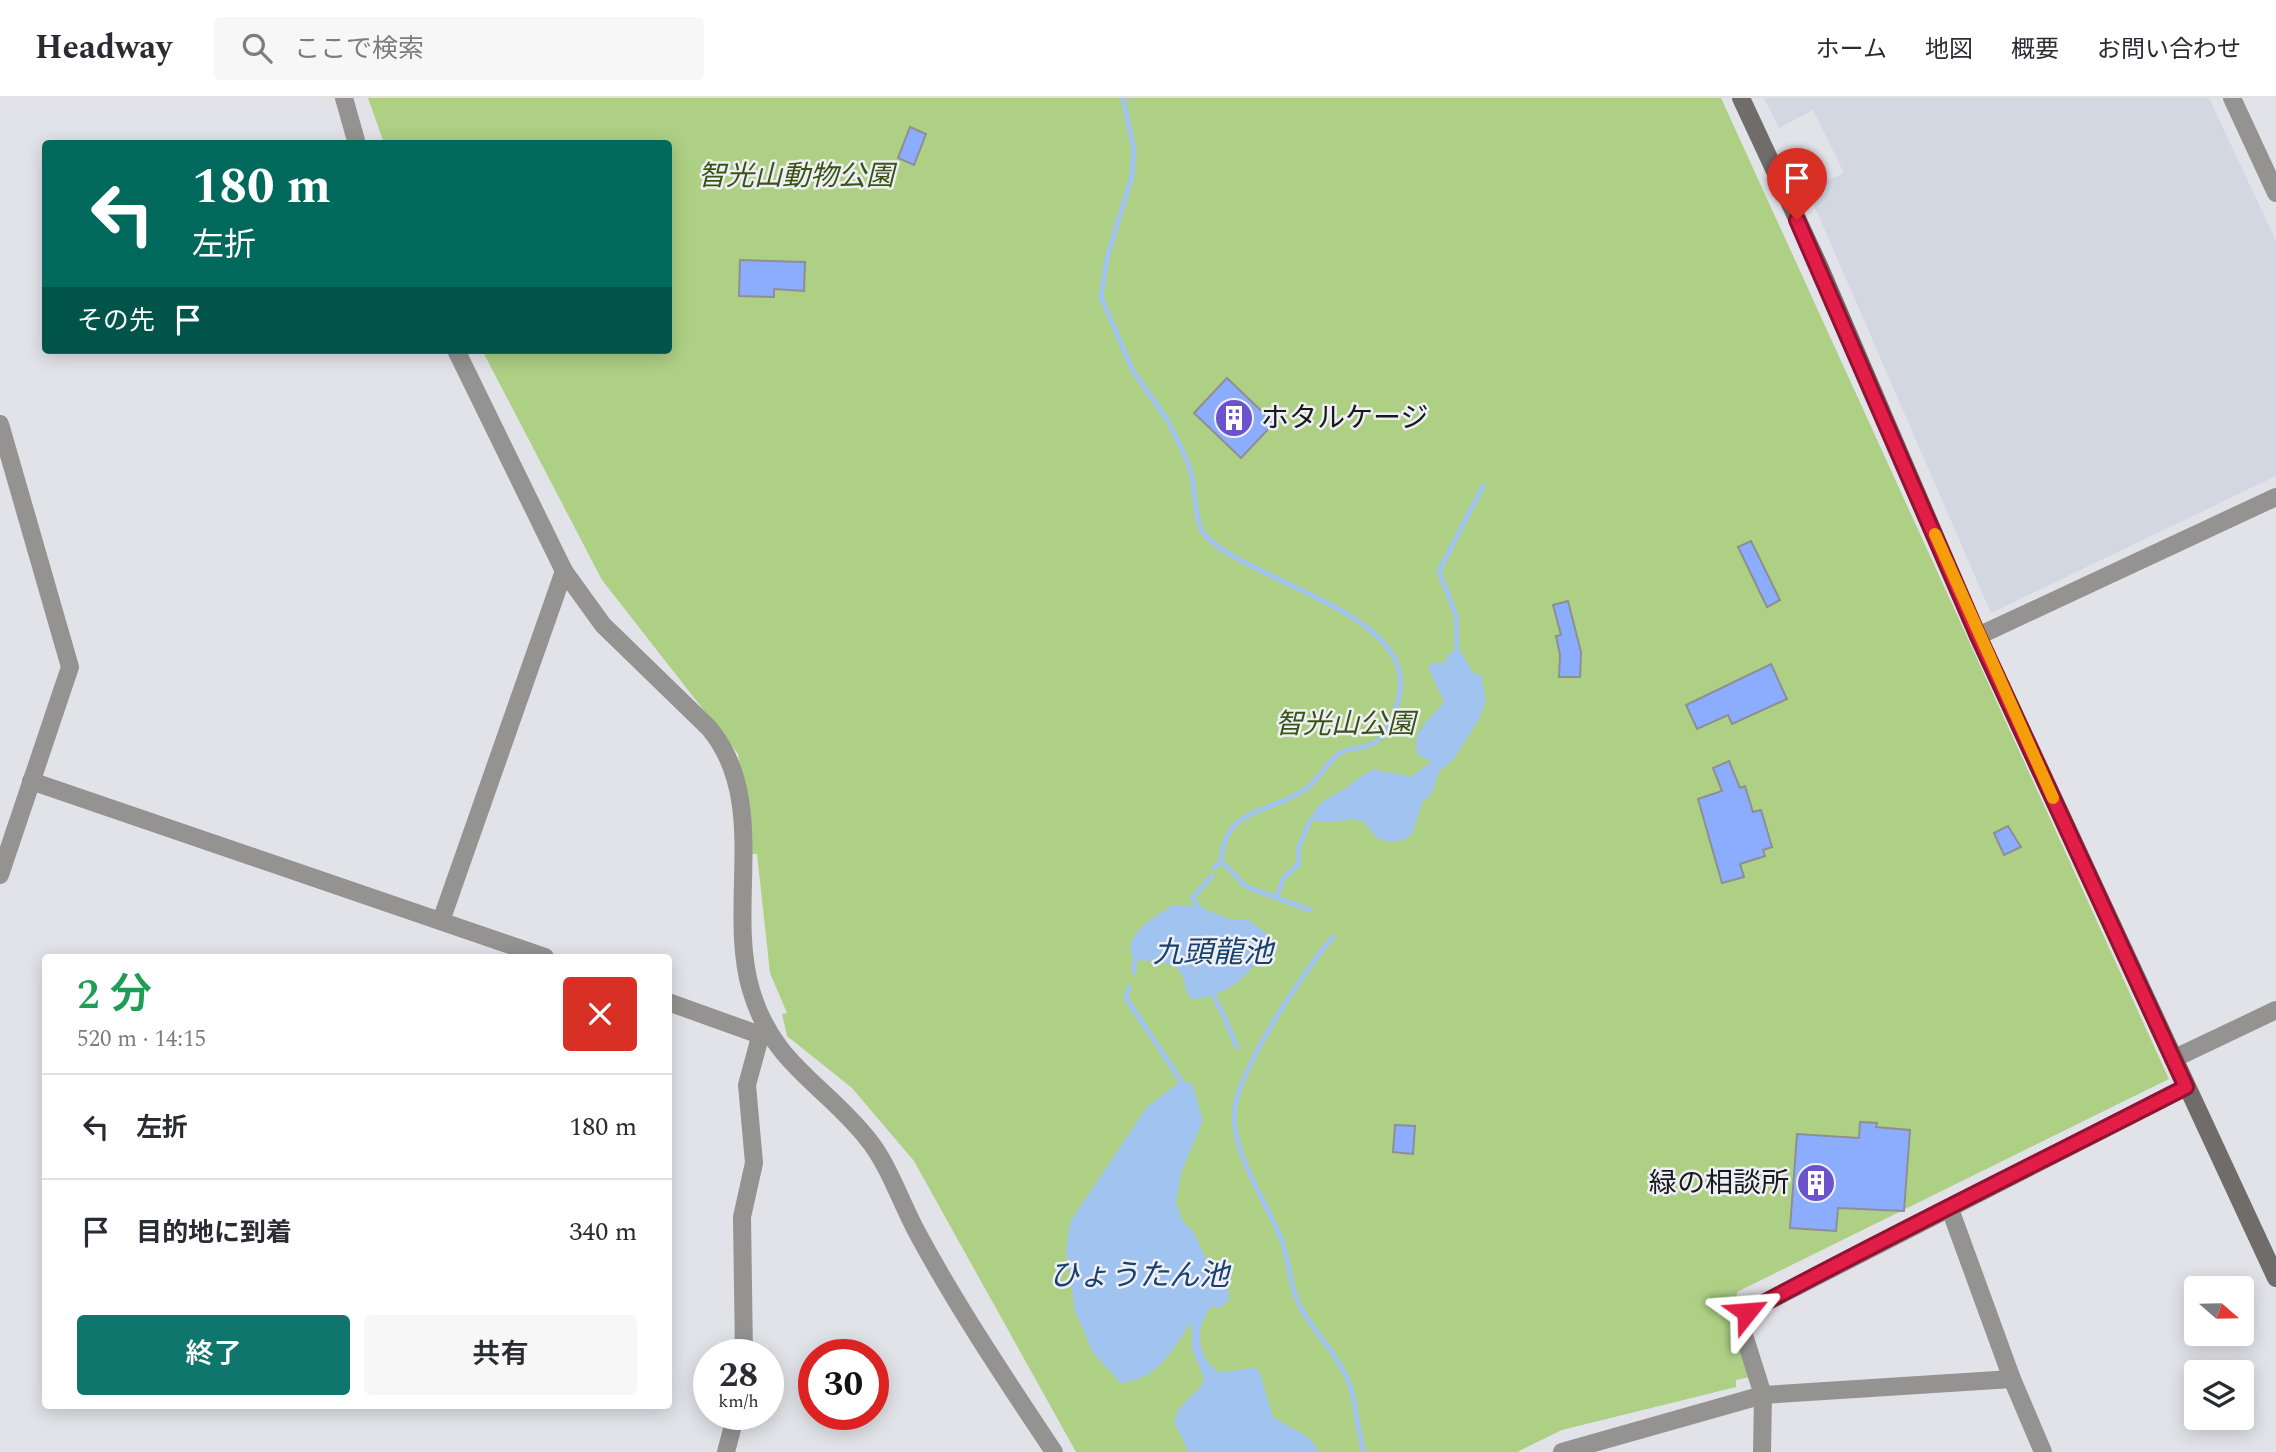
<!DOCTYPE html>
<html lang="ja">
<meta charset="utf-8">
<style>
body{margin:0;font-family:Spectral,"Noto Sans JP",serif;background:#f7f7f7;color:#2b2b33;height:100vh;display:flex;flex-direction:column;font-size:26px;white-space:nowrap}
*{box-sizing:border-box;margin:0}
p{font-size:23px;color:#7c7c81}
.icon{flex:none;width:38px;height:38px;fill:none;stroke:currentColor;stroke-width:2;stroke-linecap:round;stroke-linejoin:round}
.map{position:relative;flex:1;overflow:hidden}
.panel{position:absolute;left:42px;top:856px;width:630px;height:455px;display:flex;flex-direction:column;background:#fff;border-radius:7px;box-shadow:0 4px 18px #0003}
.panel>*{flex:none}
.banner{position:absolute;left:42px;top:42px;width:630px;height:214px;border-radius:7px;box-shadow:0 4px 18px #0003;background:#00695c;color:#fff;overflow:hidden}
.needle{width:46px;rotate:110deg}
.fabs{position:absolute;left:2184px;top:1178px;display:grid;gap:14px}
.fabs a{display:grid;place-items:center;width:70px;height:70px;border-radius:7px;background:#fff;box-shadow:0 4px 18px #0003;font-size:35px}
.speed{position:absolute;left:693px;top:1241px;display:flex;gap:14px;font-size:35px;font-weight:700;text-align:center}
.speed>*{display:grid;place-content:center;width:91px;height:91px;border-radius:50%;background:#fff;box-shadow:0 4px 18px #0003;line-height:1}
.speed small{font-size:18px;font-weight:400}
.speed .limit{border:10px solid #d22;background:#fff;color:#111}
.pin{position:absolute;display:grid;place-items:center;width:60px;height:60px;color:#fff;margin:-72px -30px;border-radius:50% 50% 50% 0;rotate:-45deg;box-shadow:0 0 7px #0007}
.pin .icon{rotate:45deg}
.me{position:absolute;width:77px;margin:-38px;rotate:62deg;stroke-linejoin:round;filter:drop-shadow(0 0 5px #0008)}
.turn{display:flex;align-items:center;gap:24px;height:147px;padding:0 35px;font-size:32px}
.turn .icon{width:91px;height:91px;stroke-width:2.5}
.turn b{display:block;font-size:49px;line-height:60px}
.then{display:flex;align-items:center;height:66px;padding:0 35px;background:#0003;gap:14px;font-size:26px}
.round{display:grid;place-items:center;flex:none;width:74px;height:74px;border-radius:7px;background:#f7f7f7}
.headline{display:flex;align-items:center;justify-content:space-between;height:119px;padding:0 35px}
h1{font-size:42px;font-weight:600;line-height:52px;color:#1e9e55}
.cta{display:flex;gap:14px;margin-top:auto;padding:14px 35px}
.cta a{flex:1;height:80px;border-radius:7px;background:#0f766e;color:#fff;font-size:28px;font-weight:600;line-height:80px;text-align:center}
.cta a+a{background:#f7f7f7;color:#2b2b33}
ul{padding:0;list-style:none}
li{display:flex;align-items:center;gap:21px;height:105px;padding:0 35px;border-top:2px solid #e1e1e2}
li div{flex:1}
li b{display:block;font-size:26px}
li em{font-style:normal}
header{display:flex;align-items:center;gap:42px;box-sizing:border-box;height:98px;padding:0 35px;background:#fff;border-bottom:2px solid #e1e1e2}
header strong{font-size:33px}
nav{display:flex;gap:38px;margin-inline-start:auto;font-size:24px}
.search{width:490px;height:63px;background:#f7f7f7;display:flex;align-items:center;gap:18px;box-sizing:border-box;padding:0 24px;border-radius:7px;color:#7c7c81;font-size:26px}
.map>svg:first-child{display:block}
.built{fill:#d2d7e2}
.green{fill:#aed085}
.water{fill:#a0c3f0}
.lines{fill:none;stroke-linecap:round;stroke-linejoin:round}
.stream{stroke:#a0c3f0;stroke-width:5}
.building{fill:#8cacfe;stroke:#8d8f93;stroke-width:2}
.street{stroke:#949391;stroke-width:18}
.secondary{stroke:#6f6c6a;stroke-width:18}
.route-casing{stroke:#92132f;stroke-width:18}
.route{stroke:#e11d48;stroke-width:12}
.slow{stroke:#f59e0b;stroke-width:12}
.labels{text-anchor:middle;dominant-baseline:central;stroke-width:5;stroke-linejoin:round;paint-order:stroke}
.park-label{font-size:28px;font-style:italic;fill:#3a5315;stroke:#eef0f5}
.poi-label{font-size:28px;fill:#18191a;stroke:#eef0f5;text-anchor:start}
.water-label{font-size:30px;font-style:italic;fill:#18416f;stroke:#eef0f5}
</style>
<header>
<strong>Headway</strong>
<div class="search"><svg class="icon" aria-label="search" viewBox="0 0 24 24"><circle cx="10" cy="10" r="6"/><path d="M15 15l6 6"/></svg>ここで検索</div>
<nav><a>ホーム</a><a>地図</a><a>概要</a><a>お問い合わせ</a></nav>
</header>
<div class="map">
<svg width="2276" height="1354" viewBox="0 0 2276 1354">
<rect width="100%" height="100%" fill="#e1e3e8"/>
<!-- built -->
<path class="built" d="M1764,0h445l67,143v235l-285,137 -184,-424 37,-16 -31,-63 -34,18z"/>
<!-- green -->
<path class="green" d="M368,0h1353l448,981 -432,213 -6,42 9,3 10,40 -14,3v7l-174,43 -45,22h-441l-162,-291 -62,-73 -65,-52 -5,-22 5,-1 -17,-40 -13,-119h-6l-13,-100 -136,-174 -120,-230h186v-206l-284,-1z"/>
<!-- water -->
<g class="water">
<path d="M1458,549l15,26 8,1 5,26 -7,19 -26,41 -14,11 -7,22 -10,10 -10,31 -8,6 -15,2 -14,-5 -10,-15c-24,-6 -31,5 -54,-3 7,-21 24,-22 39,-34 9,-7 14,-12 25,-16 12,5 22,3 35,8l19,-13v-4l-11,-5c-9,-22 13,-36 26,-53l-16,-35 7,-5 10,1 3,-8z"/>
<path d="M1173,807l25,1 33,14 16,-1 19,14 6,12c-11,7 -14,15 -22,25 -17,19 -34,27 -58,29 -7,-6 -6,-13 -9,-22 -6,-17 -33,-16 -48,-17 -17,-24 20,-43 38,-55z"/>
<path d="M1181,983l11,2 11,37 -22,53 -5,30 7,19 10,9 17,36 19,24v9l-9,8h-10c-16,23 -13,48 9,65l32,-5 8,2 14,47 36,21 11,14h-131l-15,-29 4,-13 24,-25 2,-7 -12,-29v-24l-2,-1c-19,28 -32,55 -69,59l-28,-30 -18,-42 -9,-62 4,-27 77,-115z"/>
</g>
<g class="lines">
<!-- stream -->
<g class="stream">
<path d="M1123,0l11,52 -2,26 -25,82 -6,39 32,74 35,50"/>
<path d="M1170,327c7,15 17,32 21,48 4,15 4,47 11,58 33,48 211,78 198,160 -3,17 -12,47 -30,54 -9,3 -22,3 -30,8 -13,9 -21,26 -33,35 -36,27 -83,17 -86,74l-7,6"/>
<path d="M1457,550l-1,-33 -17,-44 44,-85"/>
<path d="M1221,764c11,7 15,17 26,25l63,23"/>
<path d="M1277,798l7,-19 15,-13 -1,-16 13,-29"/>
<path d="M1198,808l-6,-8 20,-22"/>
<path d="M1333,839c-28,32 -100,139 -99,180 1,43 33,85 48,124 8,22 7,46 19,67 12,23 33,42 44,66 12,24 11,53 19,78"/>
<path d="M1134,874l1,-12"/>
<path d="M1129,889l-3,11 55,83"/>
<path d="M1214,899l6,11"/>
<path d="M1221,912l16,37"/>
</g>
</g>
<!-- building -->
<g class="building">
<path d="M910,29l16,7 -12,31 -16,-7z"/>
<path d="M740,162l65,2 -1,29 -30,-2v8l-35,-1z"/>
<path d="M1227,280l47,45 -33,35 -47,-45z"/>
<path d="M1751,443l29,59 -13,7 -29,-60z"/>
<path d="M1568,503l13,51 -1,25h-21l1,-22 -4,-19 5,-1 -8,-30z"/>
<path d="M1771,566l16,35 -55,25 -4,-9 -31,14 -11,-24z"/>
<path d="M1729,663l11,27 5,-2 8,26 8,-2 11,37 -9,3 2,6 -25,8 4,13 -22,6 -24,-84 24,-8 -9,-23z"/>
<path d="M2008,728l13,21 -17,8 -10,-22z"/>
<path d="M1860,1024l17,1 -1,4 34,3 -6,81 -66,-3 -2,23 -46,-3 7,-94 62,4z"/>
<path d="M1395,1027l20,1 -2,28 -20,-2z"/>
</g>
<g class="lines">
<!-- street -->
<g class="street">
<path d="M344,0l13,46"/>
<path d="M2232,0l44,95"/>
<path d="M456,252l108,221 39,54 106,103c61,73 17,178 42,262 22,75 71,92 116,148 23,28 34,66 52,98 40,74 88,145 135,216"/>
<path d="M0,326l70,243 -70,208"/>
<path d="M1978,538l298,-139"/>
<path d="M31,683l514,176"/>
<path d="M441,823l123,-350"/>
<path d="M668,904l92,33"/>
<path d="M2173,961l103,-49"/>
<path d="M1950,1111l62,170 31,73"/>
<path d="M744,1256l-2,-137 12,-54 -7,-78 16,-59"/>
<path d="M726,1354l10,-38"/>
<path d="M1562,1354l201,-57 -19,-60 3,-23 439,-225"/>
<path d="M1762,1354l1,-57 249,-16"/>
</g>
<!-- secondary -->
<path class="secondary" d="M1741,0l79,170 158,368 298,642"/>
</g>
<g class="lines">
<defs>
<path id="route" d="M1747,1214c145,-78 293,-150 439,-225l-208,-451 -181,-416"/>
</defs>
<!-- route casing -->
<use href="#route" class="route-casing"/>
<!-- route -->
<use href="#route" class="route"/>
<!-- slow -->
<path class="slow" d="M1935,436l118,264"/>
</g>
<!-- icons -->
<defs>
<symbol id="building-disc" viewBox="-11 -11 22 22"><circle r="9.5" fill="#6a53cd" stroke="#eef0f5"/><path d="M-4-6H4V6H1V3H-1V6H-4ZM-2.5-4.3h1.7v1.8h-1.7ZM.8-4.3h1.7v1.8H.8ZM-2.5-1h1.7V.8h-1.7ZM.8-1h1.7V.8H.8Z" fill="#fff"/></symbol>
</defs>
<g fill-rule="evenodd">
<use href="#building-disc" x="1212" y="298" width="44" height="44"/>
<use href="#building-disc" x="1794" y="1063" width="44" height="44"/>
</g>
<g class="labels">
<!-- park labels -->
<g class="park-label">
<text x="796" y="78">智光山動物公園</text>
<text x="1345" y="626">智光山公園</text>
</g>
<!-- poi labels -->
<g class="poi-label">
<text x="1261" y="320">ホタルケージ</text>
<text x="1789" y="1085" text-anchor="end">緑の相談所</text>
</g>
<!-- water labels -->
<g class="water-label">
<text x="1213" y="855">九頭龍池</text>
<text x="1139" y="1178">ひょうたん池</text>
</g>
</g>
</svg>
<div class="fabs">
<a><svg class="needle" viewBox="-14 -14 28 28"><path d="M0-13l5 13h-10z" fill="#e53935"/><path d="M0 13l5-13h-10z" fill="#7c7c81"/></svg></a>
<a><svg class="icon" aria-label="layers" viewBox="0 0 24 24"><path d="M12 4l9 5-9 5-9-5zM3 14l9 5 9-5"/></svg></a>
</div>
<div class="speed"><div>28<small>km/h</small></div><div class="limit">30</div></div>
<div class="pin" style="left:1797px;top:122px;background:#d93025"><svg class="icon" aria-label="arrive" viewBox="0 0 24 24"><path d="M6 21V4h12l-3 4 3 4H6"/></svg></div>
<svg class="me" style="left:1747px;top:1214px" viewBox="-20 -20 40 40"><path d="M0-17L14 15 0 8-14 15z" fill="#e11d48" stroke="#fff" stroke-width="4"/></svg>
<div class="banner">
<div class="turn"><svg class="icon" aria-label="left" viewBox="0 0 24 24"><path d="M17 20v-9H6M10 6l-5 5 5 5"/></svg><div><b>180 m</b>左折</div></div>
<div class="then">その先<svg class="icon" aria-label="arrive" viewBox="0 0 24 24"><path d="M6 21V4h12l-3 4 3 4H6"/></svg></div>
</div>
<section class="panel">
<div class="headline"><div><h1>2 分</h1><p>520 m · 14:15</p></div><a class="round" style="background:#d93025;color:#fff"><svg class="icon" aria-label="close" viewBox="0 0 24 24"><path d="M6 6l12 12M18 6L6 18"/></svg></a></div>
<ul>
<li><svg class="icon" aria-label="left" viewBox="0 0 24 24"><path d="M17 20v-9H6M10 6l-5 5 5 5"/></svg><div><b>左折</b></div><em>180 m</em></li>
<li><svg class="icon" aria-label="arrive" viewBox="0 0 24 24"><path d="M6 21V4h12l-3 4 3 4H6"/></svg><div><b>目的地に到着</b></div><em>340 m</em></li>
</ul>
<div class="cta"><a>終了</a><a>共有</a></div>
</section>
</div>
